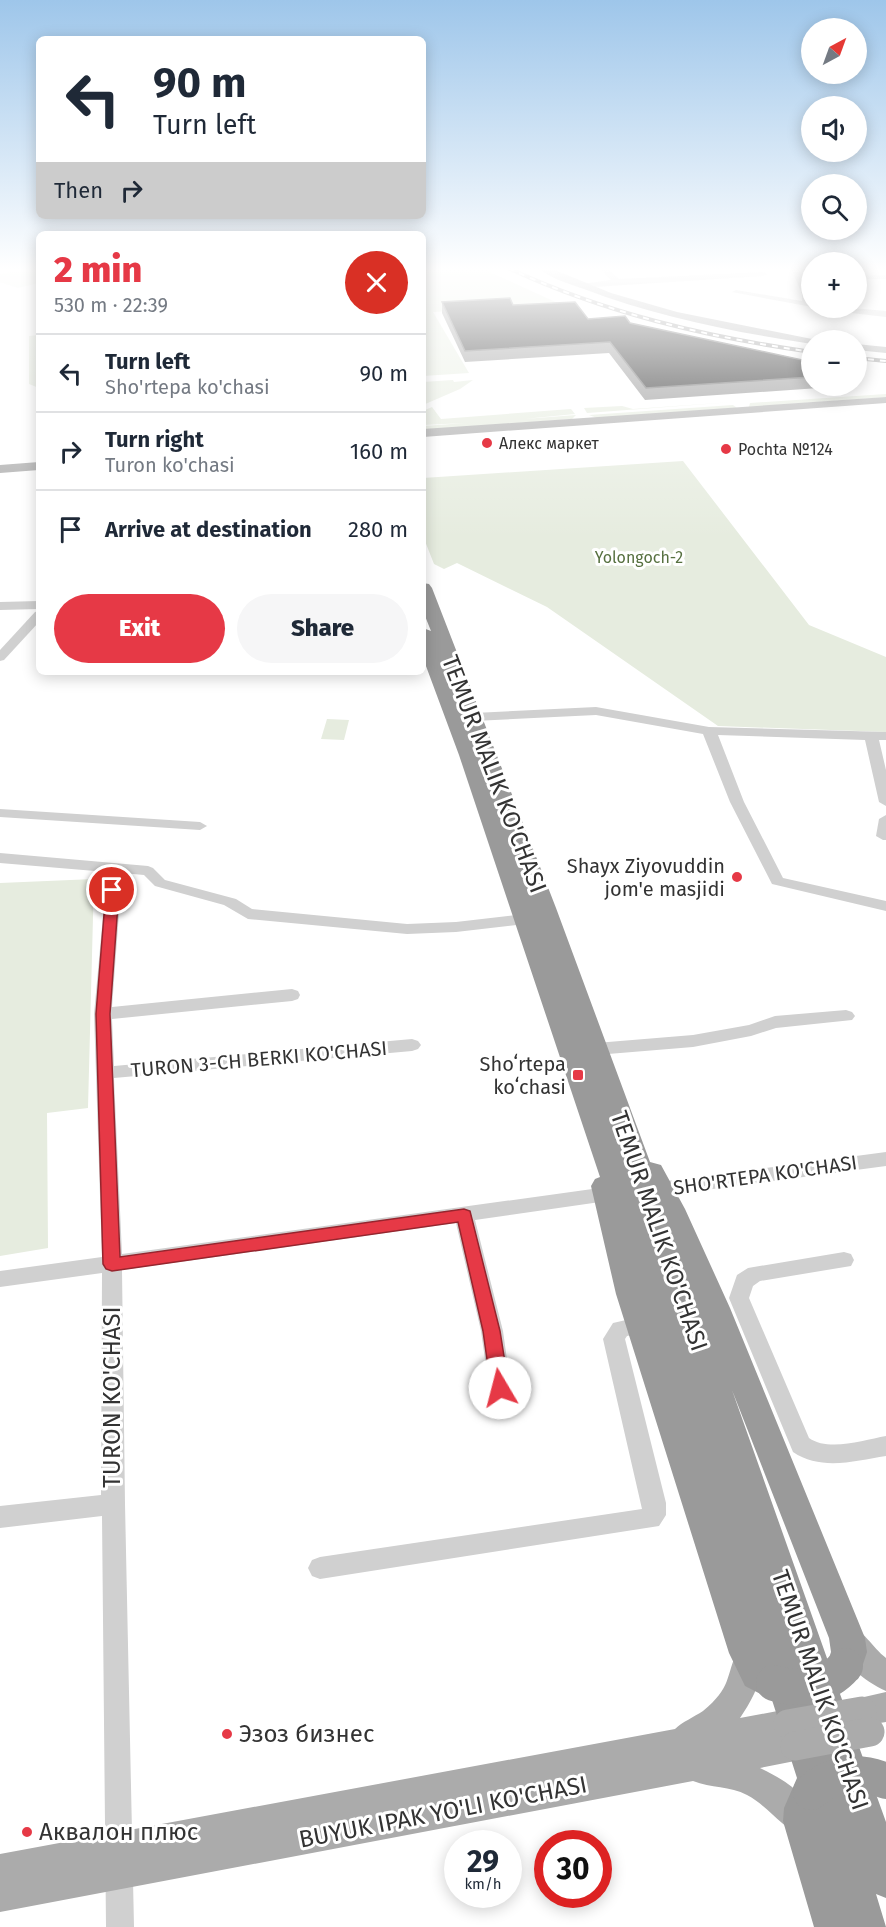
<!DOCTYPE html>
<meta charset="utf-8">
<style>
body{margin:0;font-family:"Fira Sans",sans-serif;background:#f6f6f7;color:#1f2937;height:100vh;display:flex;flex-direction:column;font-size:22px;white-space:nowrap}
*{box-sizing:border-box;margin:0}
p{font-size:20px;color:#747a83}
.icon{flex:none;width:33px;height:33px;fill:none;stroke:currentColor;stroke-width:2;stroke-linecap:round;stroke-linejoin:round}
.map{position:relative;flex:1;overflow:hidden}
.sheet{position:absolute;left:36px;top:231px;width:390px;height:444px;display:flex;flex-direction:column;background:#fff;border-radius:9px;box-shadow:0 3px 15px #0003}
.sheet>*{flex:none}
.guide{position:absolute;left:36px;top:36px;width:390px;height:183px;border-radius:9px;box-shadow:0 3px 15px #0003;background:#fff;color:#1f2937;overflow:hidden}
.needle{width:39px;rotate:41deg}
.fabs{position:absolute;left:801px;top:18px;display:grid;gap:12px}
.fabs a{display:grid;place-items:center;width:66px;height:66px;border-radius:50%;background:#fff;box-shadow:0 3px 15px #0003;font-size:30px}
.speed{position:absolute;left:444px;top:1830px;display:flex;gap:12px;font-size:30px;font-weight:700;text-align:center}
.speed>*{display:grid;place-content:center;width:78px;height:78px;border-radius:50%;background:#fff;box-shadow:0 3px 15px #0003;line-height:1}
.speed small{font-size:15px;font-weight:400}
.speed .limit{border:9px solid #d22;background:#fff;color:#111}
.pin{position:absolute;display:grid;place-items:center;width:51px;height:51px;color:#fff;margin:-26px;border:3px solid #fff;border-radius:50%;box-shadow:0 2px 6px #0007}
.me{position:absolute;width:66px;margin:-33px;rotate:352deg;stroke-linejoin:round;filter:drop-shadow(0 0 4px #0008)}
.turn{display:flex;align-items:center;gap:21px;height:126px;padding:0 18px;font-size:27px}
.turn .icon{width:78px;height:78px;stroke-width:2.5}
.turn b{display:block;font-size:42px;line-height:51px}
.then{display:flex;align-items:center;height:57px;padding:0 18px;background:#0003;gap:12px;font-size:22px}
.round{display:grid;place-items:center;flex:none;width:63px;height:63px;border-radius:32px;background:#f6f6f7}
.head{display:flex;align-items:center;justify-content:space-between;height:102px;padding:0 18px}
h1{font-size:36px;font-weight:800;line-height:45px;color:#e63946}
.cta{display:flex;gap:12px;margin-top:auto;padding:12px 18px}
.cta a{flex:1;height:69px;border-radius:36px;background:#e63946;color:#fff;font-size:24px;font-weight:800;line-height:69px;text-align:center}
.cta a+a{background:#f6f6f7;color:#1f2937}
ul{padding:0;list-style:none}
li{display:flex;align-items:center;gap:18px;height:78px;padding:0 18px;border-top:2px solid #e0e1e3}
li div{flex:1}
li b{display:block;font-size:22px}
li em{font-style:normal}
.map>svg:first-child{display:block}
.green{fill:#e6ecdf}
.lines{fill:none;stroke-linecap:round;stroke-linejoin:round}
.minor{fill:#d0d0d0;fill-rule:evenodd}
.major{fill:#ababab;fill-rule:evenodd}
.highway{fill:#9a9a9a;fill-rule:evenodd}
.rail-casing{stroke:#888;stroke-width:4}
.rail{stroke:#fff;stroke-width:2;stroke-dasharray:6;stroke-linecap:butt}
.major-bridge{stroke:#ababab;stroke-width:29}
.highway-bridge{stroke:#9a9a9a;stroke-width:36}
.wall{fill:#8c8c8c}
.building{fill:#1a1a1a;stroke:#5f5f5f;stroke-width:1.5}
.route{fill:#e63946;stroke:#96252e;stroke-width:1.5}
.poi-dot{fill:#e63946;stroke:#fff;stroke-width:2}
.labels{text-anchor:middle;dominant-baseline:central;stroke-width:6;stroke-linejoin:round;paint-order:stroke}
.far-poi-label{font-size:16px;fill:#333;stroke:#fff;text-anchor:start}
.far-park-label{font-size:16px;fill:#56703f;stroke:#fff}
.poi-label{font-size:20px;fill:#333;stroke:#fff;text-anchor:end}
.street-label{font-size:20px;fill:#333;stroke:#fff}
.near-street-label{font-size:24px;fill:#333;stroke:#fff}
.near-poi-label{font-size:24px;fill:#333;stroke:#fff;text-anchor:start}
</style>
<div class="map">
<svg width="886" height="1927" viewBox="0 0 886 1927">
<rect width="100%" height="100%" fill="#fff"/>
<!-- green -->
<g class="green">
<path d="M423,268h58l81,37 -129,7 36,61 -46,3z"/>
<path d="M39,270v13l-21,5 -18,-6v-7l3,-2z"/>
<path d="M39,335v53l-10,-4v-48z"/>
<path d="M453,380l1,2 19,-2 -13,9 -37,16v-23z"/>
<path d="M886,394v3l-137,10 1,-4z"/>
<path d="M733,402l-146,11 -3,-5 38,-2 11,3z"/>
<path d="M733,405l4,3 -140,10 -8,-3z"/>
<path d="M432,407l9,12 130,-10 4,5 -51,5 52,-4 -4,4 -149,11v-4l43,-3 -43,2v-14z"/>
<path d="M683,461l126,164 77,32v75l-168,-6 -171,-119 -90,-44 -13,6 -10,-5 -11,-28v-58z"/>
<path d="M327,719l22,1 -5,20 -23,-1z"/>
<path d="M94,879l-6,229 -41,5 1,135 -48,8v-373z"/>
</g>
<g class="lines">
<!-- minor -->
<g class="minor">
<path d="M599,268h8l12,11 144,-7 4,2 -4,2 -184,12v-4h3l29,-4z"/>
<path d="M791,268h8l11,26 2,13 -80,-15 4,-2 66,11v-7z"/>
<rect x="856" y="275" width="30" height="4"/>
<path d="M830,308h22l34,3v6l-52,-6z"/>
<path d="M39,601v8l-39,1v-8z"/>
<path d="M39,611v11l-35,38 -4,1v-11l35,-38z"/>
<path d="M596,707l113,20 177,5v8h-7l7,30v36l-7,-4 -14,-62 -147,-5 26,67 39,76 103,23v10l-114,-27 -42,-82 -27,-68 -107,-19 -122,6 -7,-4 7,-4z"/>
<path d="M0,809l200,13 7,4 -7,4 -200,-13z"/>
<path d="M886,815v25h-3l-7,-4 3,-17z"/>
<path d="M0,853l148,13 5,2 12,12 71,19 16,10 155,15 49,-2 69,-8 8,5 -8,5 -69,8 -49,2 -159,-15 -24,-14 -69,-19 -11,-11 -22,-2 -10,134 180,-18 6,2 2,4 -2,4 -6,2 -180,18 2,47 298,-27 6,2 3,4 -3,4 -6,2 -298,27 8,176 492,-68 7,2 3,5 -3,5 -7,2 -139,20 28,111 8,57 -3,7 -8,2 -8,-2 -3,-7 -8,-57 -25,-108 -334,47 3,234 9,423h-28l-4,-411 -102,12v-22l101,-11 1,-222 -102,14v-16l102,-14 -8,-243 13,-142 -107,-9z"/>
<path d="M846,1010l6,2 3,4 -3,4 -76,8 -25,8 -58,11 -97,8 -6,-2 -3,-4 3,-4 6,-2 97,-8 56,-10 26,-9z"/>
<path d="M886,1152v14l-234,31 -7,-2 -3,-5 3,-5 7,-2z"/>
<path d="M844,1252l7,2 3,6 -3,6 -91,15 -7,5 -4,12 60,140c20,14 55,2 77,-2v20c-31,5 -65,15 -93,-4l-64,-154 8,-23 11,-7z"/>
<path d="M639,1317l7,3 3,6 -3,6 -19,4 -2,3 41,164v12l-7,11 -339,53 -8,-3 -4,-8 4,-8 8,-3 322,-48 -39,-170 10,-16z"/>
</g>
<!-- major -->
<g class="major">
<path d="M538,268h12l61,25 66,19 140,28h-5v4c-78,-12 -155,-27 -228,-55 -15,-5 -34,-11 -46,-21z"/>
<path d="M856,344l30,3v6l-30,-3z"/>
<path d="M886,397v6l-463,34v-8z"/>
<path d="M39,462v8l-39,3v-8z"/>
<path d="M847,1624c17,6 25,23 39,34v33c-23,-10 -44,-30 -54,-53l5,-10z"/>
<path d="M748,1644l10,5c10,23 -5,50 -18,69l48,-9 11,4 4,11 -3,9 6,2 4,11 -4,11 -11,4 -35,7c24,11 49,28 59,53l-5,11 -11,5c-21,-9 -35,-31 -56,-42 -17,-9 -36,-7 -54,-14l-693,131v-58l675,-125c7,-7 19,-12 28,-18 29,-24 22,-33 35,-62z"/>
<path d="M886,1692v30l-24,4 -11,-4 -4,-11 4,-11z"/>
</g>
<!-- highway -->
<path class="highway" d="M423,583l6,1 3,4 124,320 94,254 11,3 24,44 45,99 135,330 2,14 -9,27 -13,5 -10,-4 51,142v76l-10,-4 10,33h-72l-31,-106 1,-13 13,-30 -25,-78 -27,-14 -16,-33 -113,-359 -25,-108 4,-7 5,-2 -141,-422 -36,-97v-30l8,3 -8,-20zM732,1390l97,248 2,14 -3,9z"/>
<defs>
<g id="rail">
<path d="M508,268c97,45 198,69 304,84"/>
<path d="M856,358l30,3"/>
</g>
</defs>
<!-- rail casing -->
<use href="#rail" class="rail-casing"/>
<!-- rail -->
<use href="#rail" class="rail"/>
<!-- major-bridge -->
<g class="major-bridge">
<path d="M788,1724l74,-13"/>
<path d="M795,1746l75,-14"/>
</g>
<!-- highway-bridge -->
<g class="highway-bridge">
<path d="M774,1683c26,8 52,5 71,-17"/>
<path d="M811,1792c21,-20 49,-22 75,-11"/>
</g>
</g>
<!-- wall -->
<path class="wall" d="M442,302l71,3 75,14 42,4 182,39v24h22l-1,1 -188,13 -36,-47 -144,9 -23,-49z"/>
<!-- building -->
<path class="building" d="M510,298l3,7 62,-3 13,17 37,-3 5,7 182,39v15l-166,11 -36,-46 -145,9 -23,-49z"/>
<!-- sky -->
<linearGradient id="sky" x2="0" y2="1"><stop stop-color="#9ec6ea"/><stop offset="0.5" stop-color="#fff"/><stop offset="1" stop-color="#fff" stop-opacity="0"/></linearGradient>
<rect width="886" height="538" fill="url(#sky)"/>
<!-- route -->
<path class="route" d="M112,886l7,4 -9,124 10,243 344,-48 6,2 30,120 9,57 -2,6 -7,2 -6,-2 -3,-6 -8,-57 -25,-109 -346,49 -6,-2 -3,-5 -7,-250 10,-124z"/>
<!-- markers -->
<g class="poi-dot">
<circle cx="487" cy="443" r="6"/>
<circle cx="726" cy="449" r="6"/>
<circle cx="737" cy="877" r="6"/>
<rect x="572" y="1069" width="12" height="12" rx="3"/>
<circle cx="227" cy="1734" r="6"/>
<circle cx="27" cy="1832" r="6"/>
</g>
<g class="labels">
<!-- far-poi labels -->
<g class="far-poi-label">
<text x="499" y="443">Алекс маркет</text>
<text x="738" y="449">Pochta №124</text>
</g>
<!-- far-park labels -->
<g class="far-park-label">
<text x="639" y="557">Yolongoch-2</text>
</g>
<!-- poi labels -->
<g class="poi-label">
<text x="725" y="866">Shayx Ziyovuddin<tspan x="725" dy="23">jom'e masjidi</tspan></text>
<text x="566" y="1064">Shoʻrtepa<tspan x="566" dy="23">koʻchasi</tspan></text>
</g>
<!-- street labels -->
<g class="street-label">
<text transform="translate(259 1059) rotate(-5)">TURON 3-CH BERKI KO'CHASI</text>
<text transform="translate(765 1175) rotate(-8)">SHO'RTEPA KO'CHASI</text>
</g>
<!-- near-street labels -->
<g class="near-street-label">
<text transform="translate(494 774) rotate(69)">TEMUR MALIK KO'CHASI</text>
<text transform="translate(659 1231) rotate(71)">TEMUR MALIK KO'CHASI</text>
<text transform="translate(112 1397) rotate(-90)">TURON KO'CHASI</text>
<text transform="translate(820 1690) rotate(71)">TEMUR MALIK KO'CHASI</text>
<text transform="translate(443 1812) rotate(-11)">BUYUK IPAK YO'LI KO'CHASI</text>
</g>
<!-- near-poi labels -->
<g class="near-poi-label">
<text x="239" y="1734">Эзоз бизнес</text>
<text x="39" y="1832">Аквалон плюс</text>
</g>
</g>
</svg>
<div class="fabs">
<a><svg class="needle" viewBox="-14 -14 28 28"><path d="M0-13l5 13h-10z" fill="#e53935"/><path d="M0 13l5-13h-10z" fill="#747a83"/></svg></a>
<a><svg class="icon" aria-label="sound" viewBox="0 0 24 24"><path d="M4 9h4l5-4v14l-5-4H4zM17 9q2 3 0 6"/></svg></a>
<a><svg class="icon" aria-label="search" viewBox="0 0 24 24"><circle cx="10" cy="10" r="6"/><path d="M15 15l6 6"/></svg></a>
<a>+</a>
<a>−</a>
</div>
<div class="speed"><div>29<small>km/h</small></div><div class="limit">30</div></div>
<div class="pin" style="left:112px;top:890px;background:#d93025"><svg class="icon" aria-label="arrive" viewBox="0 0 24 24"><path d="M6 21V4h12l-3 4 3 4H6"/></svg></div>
<svg class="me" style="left:500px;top:1388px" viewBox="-20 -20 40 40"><circle r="19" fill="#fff"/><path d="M0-13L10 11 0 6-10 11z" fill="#e63946"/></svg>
<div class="guide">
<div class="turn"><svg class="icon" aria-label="left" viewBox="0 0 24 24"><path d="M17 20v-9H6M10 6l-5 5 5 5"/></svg><div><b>90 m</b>Turn left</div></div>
<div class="then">Then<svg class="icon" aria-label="right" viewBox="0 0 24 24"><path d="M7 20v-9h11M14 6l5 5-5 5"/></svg></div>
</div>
<section class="sheet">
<div class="head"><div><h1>2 min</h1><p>530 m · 22:39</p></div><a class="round" style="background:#d93025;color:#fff"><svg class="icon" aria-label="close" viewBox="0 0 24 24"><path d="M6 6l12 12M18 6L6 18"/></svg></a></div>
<ul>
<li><svg class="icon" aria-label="left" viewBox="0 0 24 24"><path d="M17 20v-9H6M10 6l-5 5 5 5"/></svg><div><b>Turn left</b><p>Sho'rtepa ko'chasi</p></div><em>90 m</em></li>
<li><svg class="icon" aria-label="right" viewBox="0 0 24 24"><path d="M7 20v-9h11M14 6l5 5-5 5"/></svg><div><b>Turn right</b><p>Turon ko'chasi</p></div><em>160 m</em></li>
<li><svg class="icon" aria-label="arrive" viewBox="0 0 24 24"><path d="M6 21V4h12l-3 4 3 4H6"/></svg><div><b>Arrive at destination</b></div><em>280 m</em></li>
</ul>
<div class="cta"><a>Exit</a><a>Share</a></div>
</section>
</div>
